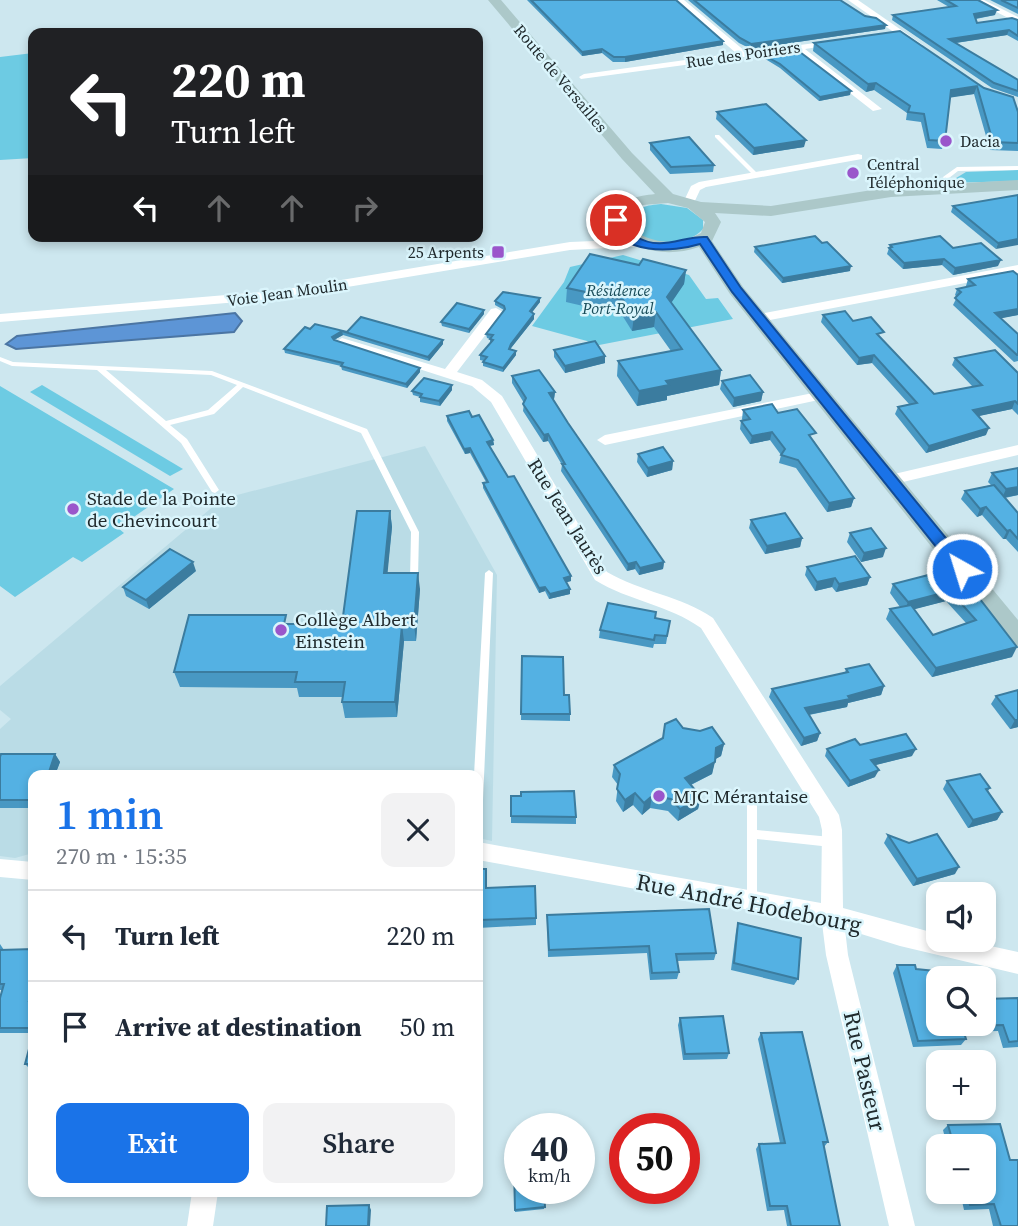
<!DOCTYPE html>
<meta charset="utf-8">
<style>
body{margin:0;font-family:"Source Serif 4",serif;background:#f2f2f3;color:#1f2937;height:100vh;display:flex;flex-direction:column;font-size:26px;white-space:nowrap}
*{box-sizing:border-box;margin:0}
p{font-size:23px;color:#747a83}
.icon{flex:none;width:38px;height:38px;fill:none;stroke:currentColor;stroke-width:2;stroke-linecap:round;stroke-linejoin:round}
.map{position:relative;flex:1;overflow:hidden}
.sheet{position:absolute;left:28px;top:770px;width:455px;height:427px;display:flex;flex-direction:column;background:#fff;border-radius:14px;box-shadow:0 4px 10px #0003}
.sheet>*{flex:none}
.hud{position:absolute;left:28px;top:28px;width:455px;height:214px;border-radius:14px;box-shadow:0 4px 10px #0003;background:#202124;color:#fff;overflow:hidden}
.buttons{position:absolute;left:926px;top:882px;display:grid;gap:14px}
.buttons a{display:grid;place-items:center;width:70px;height:70px;border-radius:14px;background:#fff;box-shadow:0 4px 10px #0003;font-size:35px}
.speed{position:absolute;left:504px;top:1113px;display:flex;gap:14px;font-size:35px;font-weight:700;text-align:center}
.speed>*{display:grid;place-content:center;width:91px;height:91px;border-radius:50%;background:#fff;box-shadow:0 4px 10px #0003;line-height:1}
.speed small{font-size:18px;font-weight:400}
.speed .limit{border:10px solid #d22;background:#fff;color:#111}
.pin{position:absolute;display:grid;place-items:center;width:60px;height:60px;color:#fff;margin:-30px;border:4px solid #fff;border-radius:50%;box-shadow:0 2px 7px #0007}
.me{position:absolute;width:77px;margin:-38px;rotate:321deg;stroke-linejoin:round;filter:drop-shadow(0 0 5px #0008)}
.turn{display:flex;align-items:center;gap:24px;height:147px;padding:0 28px;font-size:32px}
.turn .icon{width:91px;height:91px;stroke-width:2.5}
.turn b{display:block;font-size:49px;line-height:60px}
.lanes{display:flex;align-items:center;height:66px;padding:0 28px;background:#0003;justify-content:center;gap:35px;direction:ltr}
.lanes .off{opacity:.35}
.round{display:grid;place-items:center;flex:none;width:74px;height:74px;border-radius:14px;background:#f2f2f3}
.summary{display:flex;align-items:center;justify-content:space-between;height:119px;padding:0 28px}
h1{font-size:42px;font-weight:600;line-height:52px;color:#1a73e8}
.cta{display:flex;gap:14px;margin-top:auto;padding:14px 28px}
.cta a{flex:1;height:80px;border-radius:14px;background:#1a73e8;color:#fff;font-size:28px;font-weight:600;line-height:80px;text-align:center}
.cta a+a{background:#f2f2f3;color:#1f2937}
ul{padding:0;list-style:none}
li{display:flex;align-items:center;gap:21px;height:91px;padding:0 28px;border-top:2px solid #e0e1e3}
li div{flex:1}
li b{display:block;font-size:26px}
li em{font-style:normal}
.map>svg:first-child{display:block}
.built{fill:#badce6}
.green{fill:#6dcbe3}
.water{fill:#5d95d6;stroke:#4b75a3;stroke-width:2}
.lines{fill:none;stroke-linecap:round;stroke-linejoin:round}
.lane{fill:#fff;fill-rule:evenodd}
.street{fill:#fff;fill-rule:evenodd}
.secondary{fill:#acc8c9;fill-rule:evenodd}
.wall{fill:#4898c3;fill-rule:evenodd}
.shaded-wall{fill:#3b7c9f}
.building{fill:#54b1e3;stroke:#3b7c9f;stroke-width:2}
.route{fill:#1a73e8;stroke:#114b97;stroke-width:2}
.poi-dot{fill:#9a56cb;stroke:#daf5fc;stroke-width:2.5}
.labels{text-anchor:middle;dominant-baseline:central;stroke-width:5;stroke-linejoin:round;paint-order:stroke}
.far-street-label{font-size:16px;fill:#202a2d;stroke:#daf5fc}
.far-poi-label{font-size:16px;fill:#202a2d;stroke:#daf5fc;text-anchor:start}
.far-park-label{font-size:16px;font-style:italic;fill:#174b58;stroke:#daf5fc}
.poi-label{font-size:19px;fill:#202a2d;stroke:#daf5fc;text-anchor:start}
.street-label{font-size:19px;fill:#202a2d;stroke:#daf5fc}
.near-street-label{font-size:23px;fill:#202a2d;stroke:#daf5fc}
</style>
<div class="map">
<svg width="1018" height="1226" viewBox="0 0 1018 1226">
<rect width="100%" height="100%" fill="#cde7ef"/>
<!-- built -->
<path class="built" d="M425,446l72,129 -5,266 -14,-3v-63h-445v78l-18,5 -15,-2v-127l11,-10 -11,-9v-24l222,-187z"/>
<!-- green -->
<g class="green">
<path d="M33,53v105l-33,2v-103z"/>
<path d="M1018,170v11l-70,2 18,-11z"/>
<path d="M661,204l26,4 16,12v9c-16,19 -63,18 -74,-7 4,-15 19,-17 32,-18z"/>
<path d="M623,255l66,20 17,24 12,-1 15,21 -139,27 -7,-5 -55,-15 32,-44 6,-15z"/>
<path d="M42,385l141,84 -13,7 -140,-84z"/>
<path d="M0,386l174,103 -56,39 6,5 -42,29 -9,-5 -58,40 -15,-11z"/>
</g>
<!-- water -->
<path class="water" d="M235,313l7,8 -8,11 -218,17 -10,-5 11,-8z"/>
<g class="lines">
<!-- lane -->
<g class="lane">
<path d="M715,135h4l39,39v2h-4l-39,-39z"/>
<path d="M1018,166v4l-60,1 -9,7 -2,10 -5,-1 1,-10 14,-10z"/>
<path d="M0,357l13,5 199,9 155,58 52,103 -1,47 -4,3 -4,-3 1,-47 -50,-99 -118,-46 -29,27 -44,11 17,14 32,51 -4,3 -3,-1 -31,-49 -84,-73 -85,-4 -12,-5zM106,370l105,5 26,10 -29,25 -42,11z"/>
<path d="M489,570l4,3 -10,227 -1,3 -4,1v-29h-4l11,-202z"/>
<path d="M752,802l4,1 1,3v24l74,7 4,2 1,3 -1,3 -4,2 -74,-8v62l-1,4 -4,1 -4,-1 -1,-4v-95l1,-3z"/>
</g>
<!-- street -->
<g class="street">
<path d="M675,0h9l62,52 92,-12v4l-33,5 77,60 -9,2 -78,-61 -214,29 -2,-2 5,-3 152,-21z"/>
<path d="M848,0h10l65,45 -8,2z"/>
<path d="M973,0h11l34,17v6z"/>
<path d="M858,154l4,1v4l-156,28 -6,3 -7,15 -10,-2 8,-17 8,-4z"/>
<path d="M642,239l4,1v6l-76,4 -295,49 -275,23v-8l275,-23 295,-49z"/>
<path d="M1018,265v8l-258,49 -7,-4 7,-4z"/>
<path d="M496,308l7,4 -46,60 25,8 20,16 105,176c34,20 74,24 106,46l126,197 3,15 1,78 95,26v6h25l55,12v22l-118,-28 -55,-17 3,26 67,271h-26l-63,-271 -4,-32 -344,-63v-18l343,61 1,-73 -3,-13 -118,-189c-32,-23 -72,-27 -106,-48l-104,-178 -19,-16 -137,-44 7,-4 103,31 46,-60z"/>
<path d="M823,391l7,4 -2,3 -223,47 -8,-5 8,-5z"/>
<path d="M1018,445v10l-128,30 -8,-5 8,-5z"/>
<path d="M0,859l33,3v18l-33,-3z"/>
<path d="M192,1192h26l-5,34h-26z"/>
</g>
<!-- secondary -->
<path class="secondary" d="M488,0h13l131,153 41,41 28,8 70,4 120,-19 127,-7v10l-127,7 -120,19 -56,-3 6,9 -9,19 31,46 275,333v26l-9,-2 -279,-350 -31,-47c-32,11 -62,4 -88,-16l-1,-18c11,-14 28,-17 45,-19l-33,-35zM668,203l20,5 17,14 -4,11c-27,15 -52,10 -76,-8l1,-11 17,-9z"/>
</g>
<!-- wall -->
<g class="wall">
<path d="M527,0h149l47,41v4l-98,17h-12l-11,-9 -20,3z"/>
<path d="M688,0h152l45,29 -134,20 -12,-6z"/>
<path d="M937,0h41l17,15 -19,4 1,4 41,-3v21l-11,-6 -51,8 62,37v17l-26,-9 -100,-68 1,-5 56,-8z"/>
<path d="M990,0h28v14z"/>
<path d="M900,31l118,81v39l-28,-1 -16,-56 -24,3 -5,44 -3,8 -15,-1 -6,-26 -15,-2 1,-7 -33,-23 -8,2 -53,-41 1,-8z"/>
<path d="M762,54l88,41 -31,6 -39,-33 -18,-11z"/>
<path d="M717,112l87,35 -51,8 -37,-36z"/>
<path d="M650,143l64,22 -1,7 -43,2 -20,-24z"/>
<path d="M1018,195l-22,54 -45,-37 2,-6z"/>
<path d="M890,245l63,3 45,18 -45,9 -11,-10 -39,4 -16,-15z"/>
<path d="M755,247l95,24 -68,12 -28,-31z"/>
<path d="M639,265l47,5 -2,14 -13,19 50,67 -2,15 -52,11v4l-30,6 -20,-30 1,-15 53,-10 -17,-24 -22,4 -10,-16 -56,-13 1,-14z"/>
<path d="M1018,275v40l-18,3 18,16v27l-4,1 -61,-57 4,-8 -2,-2 2,-6 10,-2 -1,-1 2,-7z"/>
<path d="M495,301l45,1 -8,10 2,2v5l-23,29 -1,2 6,1v4l-13,17 -20,-6v-4l1,-1 -4,-1v-5l10,-12v-4l-3,-1 -1,-4 18,-24 -9,-5z"/>
<path d="M484,314l-15,19 -27,-7 -1,-4z"/>
<path d="M823,315l30,6 29,18 52,55 39,-7 -21,-22 3,-7 63,15v42l-6,-6 -34,7 8,19 -60,18 -31,-39 3,-7 11,-3 -37,-41 -15,2 -36,-43z"/>
<path d="M310,329l133,11v4l-14,17 -86,-26 -9,5 86,28v4l-13,16 -65,-18 -1,-4 -56,-13 -1,-4z"/>
<path d="M554,350l51,6v7l-40,10 -11,-16z"/>
<path d="M512,376l43,16 -1,7h-1l15,24 96,139 -1,7 -24,6 -4,-6 -8,2 -66,-100 1,-6 -14,-24 -5,1 -20,-31 1,-8 -12,-20z"/>
<path d="M722,381l41,11 -2,9 -28,6 -13,-18z"/>
<path d="M452,390l-12,16 -20,-4v-5l-7,-2 -1,-4z"/>
<path d="M743,410l35,3 36,28 40,57 -3,9 -24,5 -31,-44 -17,-5 2,-8 -11,-15 -20,4 -10,-15 1,-8h2l-1,-2z"/>
<path d="M447,416l25,1 21,23 1,5 -5,1 82,130v5l-5,1 4,12 -21,5 -4,-8 -6,2 -56,-105v-5l3,-1 -16,-29 -5,1 -18,-33z"/>
<path d="M638,454l35,7 -1,9 -25,7 -10,-15z"/>
<path d="M1018,468v27l-13,3 13,15v39l-12,-13h-3l-21,-24 -5,2 -16,-18 4,-8 26,-6 -3,-3 4,-9z"/>
<path d="M390,511l2,16 -5,46 33,16 -4,52h-12l-7,76 -52,1 -3,-16 1,-5h-44l-2,-9 -117,-1 -6,-15 168,-48z"/>
<path d="M751,520l51,18 -2,9 -35,7 -16,-26z"/>
<path d="M850,533l33,24 -22,5 -14,-20z"/>
<path d="M807,567l63,10 -3,8 -31,7 -4,-5 -17,4 -10,-16z"/>
<path d="M948,570l64,87 -80,20 -46,-58 4,-10 10,-2 -10,-14 3,-9zM946,601l20,22 -33,12 -19,-26z"/>
<path d="M196,571l-47,38 -23,-13 -3,-9z"/>
<path d="M655,618l15,3 -4,23h-12l-1,4 -54,-10 1,-8z"/>
<path d="M522,656l42,39 6,19v7l-49,-1z"/>
<path d="M846,669l38,17 -3,9 -33,8 -1,4 -38,8 11,18 -3,8 -16,5 -32,-49 3,-8 73,-16z"/>
<path d="M1018,690v37l-8,2 -19,-25 5,-8z"/>
<path d="M683,728l41,16 -3,12 -6,3 -3,15 -21,11 10,12 -3,12 -20,12 -10,-10 -18,-3 -8,7 -9,-10 -10,7 -7,-11 2,-16 -6,-8 2,-12z"/>
<path d="M860,745l52,11 -37,9v12l-27,10 -23,-31 2,-7z"/>
<path d="M55,754l5,8 -5,13h-22v33h-33v-51z"/>
<path d="M947,781l43,7 -2,3 14,21 -5,8 -29,8 -25,-39z"/>
<path d="M511,796l65,21v7l-65,-1z"/>
<path d="M888,835l67,39 -42,12 -29,-43z"/>
<path d="M478,869l8,19 50,30v7l-58,3z"/>
<path d="M547,915l169,38 -2,7 -37,1 2,11 -2,7 -27,1 -3,-27 -99,4z"/>
<path d="M738,923l60,56 -4,6 -63,-15 5,-39z"/>
<path d="M0,944l4,6 29,-1v84h-33v-35l3,-8h-3z"/>
<path d="M897,965l41,59 80,-26v49l-15,1 -5,-17 -34,1 2,7 -5,6 -48,2 -20,-74z"/>
<path d="M680,1018l49,35 -2,6 -44,1 -5,-35z"/>
<path d="M761,1033l67,109 -4,5 16,79h-53l-3,-16 -17,1 -11,-62 3,-5 21,-1 -22,-104z"/>
<path d="M33,1034v35h-3l-5,-5z"/>
<path d="M948,1125l62,35 8,66h-25l-4,-17 -25,1 -4,-18h24v-46h-37l-4,-16z"/>
<path d="M514,1168l30,20v21l-29,3z"/>
</g>
<!-- shaded-wall -->
<g class="shaded-wall">
<path d="M997,10l-2,5 -22,4 1,-5z"/>
<path d="M886,25l-1,4 -134,20v-5z"/>
<path d="M1009,30l-2,5 -59,9 1,-5z"/>
<path d="M723,41v4l-98,17v-5z"/>
<path d="M602,49v4l-20,3v-4z"/>
<path d="M876,83l-2,7 -8,2 2,-8z"/>
<path d="M977,86l-3,8 -26,4 3,-8z"/>
<path d="M851,91l-1,4 -31,6 1,-4z"/>
<path d="M806,140l-2,7 -51,8 1,-7z"/>
<path d="M1018,239v6l-22,4 2,-6z"/>
<path d="M944,259l-2,6 -39,4 1,-6z"/>
<path d="M1001,260l-3,6 -45,9 2,-7z"/>
<path d="M851,266l-1,5 -68,12 1,-5z"/>
<path d="M686,270l-2,14 -19,28 2,-15z"/>
<path d="M540,298v4l-10,13v-4z"/>
<path d="M1018,309v6l-25,5 2,-7z"/>
<path d="M484,310v4l-15,19v-4z"/>
<path d="M656,312l-2,15 -22,4 2,-15z"/>
<path d="M534,314v5l-23,29 -2,5 2,-9z"/>
<path d="M342,331l1,4 -11,6v-4z"/>
<path d="M443,340v4l-14,17 -1,-4z"/>
<path d="M516,351v4l-13,17v-4z"/>
<path d="M874,355l-2,8 -15,2 2,-7z"/>
<path d="M605,356v7l-40,10v-7z"/>
<path d="M420,368v4l-13,16 -1,-4z"/>
<path d="M721,370l-2,15 -52,11v4l-30,6 2,-15 27,-10z"/>
<path d="M452,385v5l-12,16 -1,-5z"/>
<path d="M555,392l-1,7 -5,1v-7z"/>
<path d="M763,392l-2,9 -28,6 1,-9z"/>
<path d="M1015,401l-3,8 -42,9 3,-8z"/>
<path d="M989,428l-3,7 -60,18 3,-7z"/>
<path d="M772,432l-2,8 -20,4 2,-8z"/>
<path d="M548,434v7l-5,1 1,-7z"/>
<path d="M493,440l1,5 -7,1v-4z"/>
<path d="M470,448v5l-5,1 -1,-5z"/>
<path d="M673,461l-1,9 -25,7 1,-9z"/>
<path d="M1018,487v8l-16,3 4,-9z"/>
<path d="M854,498l-3,9 -24,5 2,-9z"/>
<path d="M986,507l-4,8 -5,2 3,-8z"/>
<path d="M390,511l2,16 -6,62 -2,-16z"/>
<path d="M1010,530l-4,9h-3l4,-8z"/>
<path d="M802,538l-2,9 -35,7 2,-8z"/>
<path d="M886,548l-3,9 -22,5 3,-9z"/>
<path d="M193,562l3,9 -47,38 -3,-9z"/>
<path d="M636,562l-1,7 -8,2 1,-7z"/>
<path d="M664,562l-1,7 -24,6 1,-7z"/>
<path d="M418,573l2,16 -4,52 -2,-16z"/>
<path d="M571,576v5l-7,2v-5z"/>
<path d="M870,577l-3,8 -31,7 3,-8z"/>
<path d="M835,578l-3,9 -17,4 2,-9z"/>
<path d="M545,587v4l-6,2v-5z"/>
<path d="M570,589v5l-21,5 1,-5z"/>
<path d="M950,591l-4,10 -42,11 4,-10z"/>
<path d="M402,625l2,16 -7,76 -2,-15z"/>
<path d="M1017,647l-5,10 -80,20 4,-9z"/>
<path d="M884,686l-3,9 -33,8 -1,4 -45,9 3,-8z"/>
<path d="M1015,720h3v7l-8,2z"/>
<path d="M820,733l-3,8 -16,5 3,-8z"/>
<path d="M724,744l-3,12 -7,4 2,-12z"/>
<path d="M916,749l-4,7 -44,11 3,-7z"/>
<path d="M55,754l5,8 -5,13h-7z"/>
<path d="M715,762l-3,12 -30,15 3,-11z"/>
<path d="M879,770l-4,7 -27,10 2,-6z"/>
<path d="M635,793l-2,12 -10,7 2,-12z"/>
<path d="M652,796l-2,12 -8,7 2,-12z"/>
<path d="M701,797l-3,12 -20,12 2,-12z"/>
<path d="M1002,812l-5,8 -29,8 5,-8z"/>
<path d="M959,867l-4,7 -42,12 4,-7z"/>
<path d="M33,987v19l-4,-5z"/>
<path d="M369,1205l2,5 -1,16h-2z"/>
</g>
<!-- building -->
<g class="building">
<path d="M531,0h145l47,41 -98,16h-11l-12,-8 -20,3z"/>
<path d="M694,0h146l25,16 11,2 10,7 -135,19 -11,-6z"/>
<path d="M946,0h32l19,10 -23,4 3,9 35,-5 6,2v16l-9,-6 -60,9 69,41v11l-24,-8 -101,-68 63,-9z"/>
<path d="M1001,0h17v8z"/>
<path d="M900,31l84,57 29,9 5,15v31l-25,-1 -16,-56 -26,4 -6,51 -16,-1 -5,-26 -16,-2 2,-6 -34,-23 -8,1 -54,-41z"/>
<path d="M796,49l55,42 -31,6 -40,-33 -18,-10z"/>
<path d="M766,104l40,36 -52,8 -37,-36z"/>
<path d="M689,137l25,28 -43,2 -21,-24z"/>
<path d="M1018,195v44l-20,4 -45,-37z"/>
<path d="M815,236l7,7 5,-1 24,24 -68,12 -28,-31z"/>
<path d="M940,236l13,12 28,-5 20,17 -46,8 -11,-9 -40,4 -15,-15 3,-1 -2,-2z"/>
<path d="M590,254l49,11 4,-6 43,11 -19,27 54,73 -55,11 3,4 -30,6 -21,-30 64,-12 -26,-37 -22,4 -11,-16 -56,-12z"/>
<path d="M1013,271l5,4v34l-23,4 23,21v21h-1l-62,-57 6,-6 -4,-3 18,-4 -7,-6z"/>
<path d="M503,292l37,6 -10,13 4,3 -23,30 -2,5 7,2 -13,17 -20,-6 4,-5 -7,-2 13,-15 -3,-1 3,-4 -7,-1 19,-25 -1,-3 -9,-5z"/>
<path d="M457,303l27,7 -15,19 -28,-7z"/>
<path d="M845,311l8,10 18,-4 13,15 -7,2 57,60 48,-9 -27,-27 40,-8 23,23v31l-3,-3 -42,9 16,18 -60,18 -31,-39 19,-4 -43,-48 -15,3 -36,-43z"/>
<path d="M361,317l82,23 -15,17 -86,-26 -10,6 2,3 86,28 -14,16 -65,-18 2,-3 -59,-14 21,-22 5,2 5,-5 32,8z"/>
<path d="M595,341l10,15 -40,10 -11,-16z"/>
<path d="M539,370l16,22 -6,1 19,30 96,139 -24,6 -4,-6 -8,2 -66,-100h3l-17,-30 -4,1 -21,-31 3,-6 -14,-22z"/>
<path d="M750,375l13,17 -29,6 -12,-17z"/>
<path d="M424,378l28,7 -13,16 -19,-4 2,-3 -10,-3z"/>
<path d="M772,404l6,9 19,-4 19,24 -7,2 45,63 -25,5 -31,-43 -17,-5 4,-6 -13,-17 -20,4 -11,-15 9,-2 -7,-9z"/>
<path d="M469,411l3,6 7,-2 14,25 -6,2 21,35 6,-1 57,100 -7,2 6,11 -20,5 -5,-7 -6,1 -56,-105 5,-1 -18,-34 -6,1 -17,-33z"/>
<path d="M663,447l10,14 -25,7 -10,-14z"/>
<path d="M1018,468v19l-12,2 -14,-16z"/>
<path d="M994,485l24,28v26l-8,-9 -3,1 -21,-24 -6,2 -15,-18z"/>
<path d="M357,511h33l-6,62h34l-4,52h-12l-7,77h-53l3,-20h-50l2,-10h-123l15,-57h97l-2,9h58z"/>
<path d="M785,513l17,25 -35,8 -16,-26z"/>
<path d="M871,528l15,20 -22,5 -14,-20z"/>
<path d="M170,549l23,13 -47,38 -23,-13z"/>
<path d="M855,556l15,21 -31,7 -4,-6 -18,4 -10,-15z"/>
<path d="M948,570l14,17 7,-2 48,62 -81,21 -46,-59 21,-4 22,30 43,-15 -26,-29 8,-2 -50,13 -15,-18z"/>
<path d="M608,603l48,9 -1,6 15,3 -3,15 -12,-1 -1,5 -54,-10z"/>
<path d="M522,656l41,1 1,38h5l1,19h-49z"/>
<path d="M869,664l15,22 -36,10 2,3 -45,9 15,25 -16,5 -32,-49 76,-17 -2,-3z"/>
<path d="M1018,690v30h-3l-19,-24z"/>
<path d="M676,719l7,9 17,3 12,-4 12,17 -8,4 -1,14 -30,16 16,19 -21,12 -9,-10 -19,-3 -8,7 -9,-10 -10,7 -8,-11 3,-15 -6,-9 49,-27 2,-14z"/>
<path d="M906,734l10,15 -45,11 8,10 -29,11 -23,-32 28,-10 5,6z"/>
<path d="M1,754h54l-7,21h-15v25h-33v-43z"/>
<path d="M980,774l10,14 -4,1 16,23 -29,8 -26,-39z"/>
<path d="M574,791l2,26 -65,-1v-20h10v-4z"/>
<path d="M937,834l22,33 -42,12 -29,-44 21,8z"/>
<path d="M478,869h8v19l49,-2 1,32 -58,2z"/>
<path d="M709,909l7,44 -40,1 3,18 -27,1 -3,-27 -100,4 -2,-35z"/>
<path d="M738,923l63,15 -3,41 -64,-16z"/>
<path d="M33,949v38l-4,14h4v27h-33v-30l4,-14h-4v-34z"/>
<path d="M897,965h18l1,4 29,3 2,6h-9v46h46v-25l34,-1v43l-9,1 -6,-17 -41,1 4,13 -48,2z"/>
<path d="M723,1016l6,37 -44,1 -5,-36z"/>
<path d="M802,1032l26,110h-5l17,84h-49l-4,-20h-17l-11,-62 26,-1 -24,-110z"/>
<path d="M33,1034v30h-8z"/>
<path d="M1000,1124l10,36h8v66h-17l-7,-22 -24,1 -4,-13h18v-46h-30l-6,-21z"/>
<path d="M514,1168h6v20h24l1,19 -30,3z"/>
<path d="M369,1205l-1,21h-42l1,-20z"/>
</g>
<!-- route -->
<path class="route" d="M616,217c7,4 11,14 19,19 27,17 48,-1 72,1l34,51 227,277v8h-11l-225,-281 -32,-48c-26,8 -81,12 -90,-24z"/>
<!-- markers -->
<g class="poi-dot">
<circle cx="946" cy="141" r="7"/>
<circle cx="853" cy="173" r="7"/>
<rect x="491" y="245" width="14" height="14" rx="3.5"/>
<circle cx="73" cy="509" r="7"/>
<circle cx="281" cy="630" r="7"/>
<circle cx="659" cy="796" r="7"/>
</g>
<g class="labels">
<!-- far-street labels -->
<g class="far-street-label">
<text transform="translate(743 54) rotate(-8)">Rue des Poiriers</text>
<text transform="translate(561 78) rotate(50)">Route de Versailles</text>
<text transform="translate(287 292) rotate(-8)">Voie Jean Moulin</text>
</g>
<!-- far-poi labels -->
<g class="far-poi-label">
<text x="960" y="141">Dacia</text>
<text x="867" y="164">Central<tspan x="867" dy="18">Téléphonique</tspan></text>
<text x="484" y="252" text-anchor="end">25 Arpents</text>
</g>
<!-- far-park labels -->
<g class="far-park-label">
<text x="618" y="290">Résidence<tspan x="618" dy="18">Port-Royal</tspan></text>
</g>
<!-- poi labels -->
<g class="poi-label">
<text x="87" y="498">Stade de la Pointe<tspan x="87" dy="22">de Chevincourt</tspan></text>
<text x="295" y="619">Collège Albert<tspan x="295" dy="22">Einstein</tspan></text>
<text x="673" y="796">MJC Mérantaise</text>
</g>
<!-- street labels -->
<g class="street-label">
<text transform="translate(568 516) rotate(58)">Rue Jean Jaurès</text>
</g>
<!-- near-street labels -->
<g class="near-street-label">
<text transform="translate(749 903) rotate(11)">Rue André Hodebourg</text>
<text transform="translate(865 1071) rotate(77)">Rue Pasteur</text>
</g>
</g>
</svg>
<div class="buttons">
<a><svg class="icon" aria-label="sound" viewBox="0 0 24 24"><path d="M4 9h4l5-4v14l-5-4H4zM17 9q2 3 0 6"/></svg></a>
<a><svg class="icon" aria-label="search" viewBox="0 0 24 24"><circle cx="10" cy="10" r="6"/><path d="M15 15l6 6"/></svg></a>
<a>+</a>
<a>−</a>
</div>
<div class="speed"><div>40<small>km/h</small></div><div class="limit">50</div></div>
<div class="pin" style="left:616px;top:220px;background:#d93025"><svg class="icon" aria-label="arrive" viewBox="0 0 24 24"><path d="M6 21V4h12l-3 4 3 4H6"/></svg></div>
<svg class="me" style="left:962px;top:569px" viewBox="-20 -20 40 40"><circle r="17" fill="#1a73e8" stroke="#fff" stroke-width="3"/><path d="M0-11L8 9 0 5-8 9z" fill="#fff"/></svg>
<div class="hud">
<div class="turn"><svg class="icon" aria-label="left" viewBox="0 0 24 24"><path d="M17 20v-9H6M10 6l-5 5 5 5"/></svg><div><b>220 m</b>Turn left</div></div>
<div class="lanes"><svg class="icon" aria-label="left" viewBox="0 0 24 24"><path d="M17 20v-9H6M10 6l-5 5 5 5"/></svg><svg class="icon off" aria-label="ahead" viewBox="0 0 24 24"><path d="M12 20V5M6 11l6-6 6 6"/></svg><svg class="icon off" aria-label="ahead" viewBox="0 0 24 24"><path d="M12 20V5M6 11l6-6 6 6"/></svg><svg class="icon off" aria-label="right" viewBox="0 0 24 24"><path d="M7 20v-9h11M14 6l5 5-5 5"/></svg></div>
</div>
<section class="sheet">
<div class="summary"><div><h1>1 min</h1><p>270 m · 15:35</p></div><a class="round"><svg class="icon" aria-label="close" viewBox="0 0 24 24"><path d="M6 6l12 12M18 6L6 18"/></svg></a></div>
<ul>
<li><svg class="icon" aria-label="left" viewBox="0 0 24 24"><path d="M17 20v-9H6M10 6l-5 5 5 5"/></svg><div><b>Turn left</b></div><em>220 m</em></li>
<li><svg class="icon" aria-label="arrive" viewBox="0 0 24 24"><path d="M6 21V4h12l-3 4 3 4H6"/></svg><div><b>Arrive at destination</b></div><em>50 m</em></li>
</ul>
<div class="cta"><a>Exit</a><a>Share</a></div>
</section>
</div>
